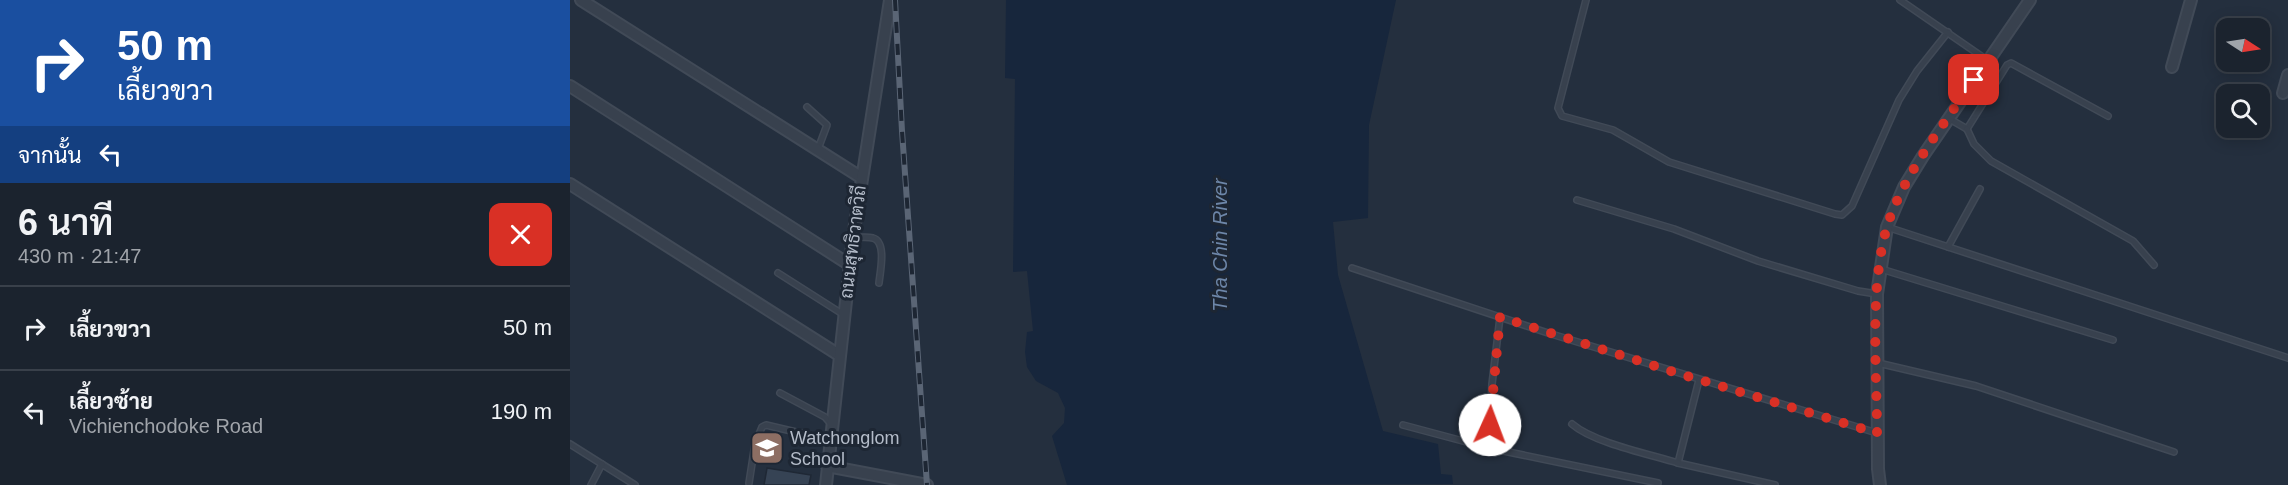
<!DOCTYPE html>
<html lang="th">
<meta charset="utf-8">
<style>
body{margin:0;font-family:Arial,Sarabun,sans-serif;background:#242b36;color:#f1f3f6;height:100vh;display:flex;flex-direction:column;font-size:22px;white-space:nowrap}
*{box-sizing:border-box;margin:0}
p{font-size:20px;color:#a0a4aa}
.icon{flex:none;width:33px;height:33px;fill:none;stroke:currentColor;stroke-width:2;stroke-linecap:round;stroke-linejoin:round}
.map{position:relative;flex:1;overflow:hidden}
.side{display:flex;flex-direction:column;background:#1b232e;width:570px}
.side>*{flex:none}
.guide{background:#1a4fa0;color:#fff;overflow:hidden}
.needle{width:39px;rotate:102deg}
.buttons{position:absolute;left:1646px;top:18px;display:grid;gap:12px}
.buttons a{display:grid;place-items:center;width:54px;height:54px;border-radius:12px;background:#1b232e;box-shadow:0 3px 15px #0003,0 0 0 2px #39404a;font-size:30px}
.pin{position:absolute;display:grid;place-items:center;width:51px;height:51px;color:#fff;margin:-26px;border-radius:12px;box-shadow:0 3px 9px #0006}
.me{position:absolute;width:66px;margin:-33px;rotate:2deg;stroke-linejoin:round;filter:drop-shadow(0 0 4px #0008)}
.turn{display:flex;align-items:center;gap:21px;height:126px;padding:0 18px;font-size:27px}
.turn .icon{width:78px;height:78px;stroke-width:2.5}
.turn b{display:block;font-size:42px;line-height:51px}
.then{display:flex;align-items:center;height:57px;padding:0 18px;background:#0003;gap:12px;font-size:22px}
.round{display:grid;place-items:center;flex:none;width:63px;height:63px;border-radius:12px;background:#242b36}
.headline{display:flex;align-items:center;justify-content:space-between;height:102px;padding:0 18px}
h1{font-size:36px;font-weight:600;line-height:45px}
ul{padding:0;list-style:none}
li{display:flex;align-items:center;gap:18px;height:84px;padding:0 18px;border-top:2px solid #39404a}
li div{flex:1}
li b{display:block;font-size:22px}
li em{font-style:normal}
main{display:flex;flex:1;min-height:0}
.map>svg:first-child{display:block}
.water{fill:#17263c}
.building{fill:#364354;stroke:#1f2835;stroke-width:1.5}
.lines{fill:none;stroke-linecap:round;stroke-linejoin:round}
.service-casing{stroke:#414a57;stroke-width:8}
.minor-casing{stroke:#414a57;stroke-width:14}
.service{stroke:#38414e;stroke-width:5}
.minor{stroke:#38414e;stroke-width:10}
.rail-casing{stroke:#5a6575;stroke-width:6}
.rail{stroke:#1d2633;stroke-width:4;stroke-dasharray:11;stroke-linecap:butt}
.route{stroke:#d93025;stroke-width:10;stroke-dasharray:0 18}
.labels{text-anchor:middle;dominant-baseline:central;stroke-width:6;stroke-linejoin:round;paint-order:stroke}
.street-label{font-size:18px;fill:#b4bcc9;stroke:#1d2633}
.poi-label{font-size:18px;fill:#b4bcc9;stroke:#1d2633;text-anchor:start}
.water-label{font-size:20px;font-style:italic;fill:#6d86a8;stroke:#1d2633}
</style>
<main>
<section class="side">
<div class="guide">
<div class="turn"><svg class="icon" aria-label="right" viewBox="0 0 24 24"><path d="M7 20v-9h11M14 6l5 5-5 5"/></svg><div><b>50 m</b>เลี้ยวขวา</div></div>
<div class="then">จากนั้น<svg class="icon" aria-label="left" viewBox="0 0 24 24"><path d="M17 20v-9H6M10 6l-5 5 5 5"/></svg></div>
</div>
<div class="headline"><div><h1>6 นาที</h1><p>430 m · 21:47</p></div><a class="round" style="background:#d93025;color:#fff"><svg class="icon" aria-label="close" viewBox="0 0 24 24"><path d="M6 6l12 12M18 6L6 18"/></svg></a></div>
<ul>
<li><svg class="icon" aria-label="right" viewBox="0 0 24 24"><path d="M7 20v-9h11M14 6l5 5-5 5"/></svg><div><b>เลี้ยวขวา</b></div><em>50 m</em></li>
<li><svg class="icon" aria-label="left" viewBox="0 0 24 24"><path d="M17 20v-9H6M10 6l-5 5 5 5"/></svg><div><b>เลี้ยวซ้าย</b><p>Vichienchodoke Road</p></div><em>190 m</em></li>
</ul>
</section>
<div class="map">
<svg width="1718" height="485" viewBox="0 0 1718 485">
<rect width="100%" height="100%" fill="#242f3e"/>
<!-- water -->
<path class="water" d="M436,0h390l-27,125 -1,93 -35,4 5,53 45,156 55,13 3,30 11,1 1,9 -386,1 -15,-49 12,-13 1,-15 -7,-15 -22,-12 -9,-14 -2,-15 2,-20 6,-1 -6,-60 -14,1 2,-193 -10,-1z"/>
<!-- building -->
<path class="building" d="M197,468l44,7 -2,10h-45z"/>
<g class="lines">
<defs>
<g id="service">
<path d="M1016,0l-28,108 4,8 51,14 56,32 166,52 7,1 10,-9 47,-106 18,-29 31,-39"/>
<path d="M1330,0l87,60"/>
<path d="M237,107l20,18 -9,24"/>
<path d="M1378,118l19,11 40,-64 4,-2 97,53"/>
<path d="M1397,129l7,15 17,17 142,80 21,24"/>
<path d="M1007,200l97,29 84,32 100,30 19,3"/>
<path d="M1317,227l401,131"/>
<path d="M283,237c6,0 14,0 20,1 14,4 7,34 6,45"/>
<path d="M1378,247l32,-58"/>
<path d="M782,268l196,65 329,100"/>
<path d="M1311,269l232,71"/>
<path d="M208,273l66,42"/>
<path d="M930,317l-8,67 -3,64 169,35"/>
<path d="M1308,363l98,23 198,66"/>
<path d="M1129,380l-21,83 97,22"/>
<path d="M210,393l45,24 7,8"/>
<path d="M1002,424c22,19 77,30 106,39"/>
<path d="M833,425l86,23"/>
<path d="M0,444l65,41"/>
<path d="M179,483l6,-39 7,-17 4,-2 64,15"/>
<path d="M21,485l11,-21"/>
</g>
<g id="minor">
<path d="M11,0l281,178"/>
<path d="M1602,67l19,-67"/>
<path d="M0,86l280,179"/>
<path d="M1713,93l5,-18"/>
<path d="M0,184l269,171"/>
<path d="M257,466l100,19"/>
<path d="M256,485l27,-248 37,-237"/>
<path d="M1310,485l-2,-16 -1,-175 10,-67 17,-40 19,-31 107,-156"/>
</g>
</defs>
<!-- service casing -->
<use href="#service" class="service-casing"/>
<!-- minor casing -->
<use href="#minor" class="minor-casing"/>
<!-- service -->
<use href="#service" class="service"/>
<!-- minor -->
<use href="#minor" class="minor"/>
<defs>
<path id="rail" d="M325,0l7,131 25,354"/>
</defs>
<!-- rail casing -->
<use href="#rail" class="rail-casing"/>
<!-- rail -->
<use href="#rail" class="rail"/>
</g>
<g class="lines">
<!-- route -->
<path class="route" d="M920,425l10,-108 177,56 200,60c0,-65 -9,-157 14,-218 19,-49 54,-92 83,-135"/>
</g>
<!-- icons -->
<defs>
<symbol id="school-square" viewBox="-11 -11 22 22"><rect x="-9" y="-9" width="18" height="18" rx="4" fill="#8d6e63" stroke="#1d2633"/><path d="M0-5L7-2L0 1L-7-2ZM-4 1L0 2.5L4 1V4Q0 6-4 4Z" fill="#fff"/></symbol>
</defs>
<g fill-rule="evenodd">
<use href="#school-square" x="178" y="429" width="38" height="38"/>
</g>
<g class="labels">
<!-- street labels -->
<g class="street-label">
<text transform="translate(283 242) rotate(-83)">ถนนสุทธิวาตวิถี</text>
</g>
<!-- poi labels -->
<g class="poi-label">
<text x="220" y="438">Watchonglom<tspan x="220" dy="21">School</tspan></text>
</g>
<!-- water labels -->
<g class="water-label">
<text transform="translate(650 245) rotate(-90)">Tha Chin River</text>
</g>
</g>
</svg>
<div class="buttons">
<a><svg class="needle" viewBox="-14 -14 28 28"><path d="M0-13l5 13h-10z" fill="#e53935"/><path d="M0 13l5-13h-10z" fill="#a0a4aa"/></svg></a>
<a><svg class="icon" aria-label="search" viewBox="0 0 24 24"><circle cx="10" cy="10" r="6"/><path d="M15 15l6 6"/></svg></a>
</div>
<div class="pin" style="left:1404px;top:80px;background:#d93025"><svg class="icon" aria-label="arrive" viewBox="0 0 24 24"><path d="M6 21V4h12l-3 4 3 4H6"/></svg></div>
<svg class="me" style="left:920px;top:425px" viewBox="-20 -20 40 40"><circle r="19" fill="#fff"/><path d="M0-13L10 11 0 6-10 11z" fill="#d93025"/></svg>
</div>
</main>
